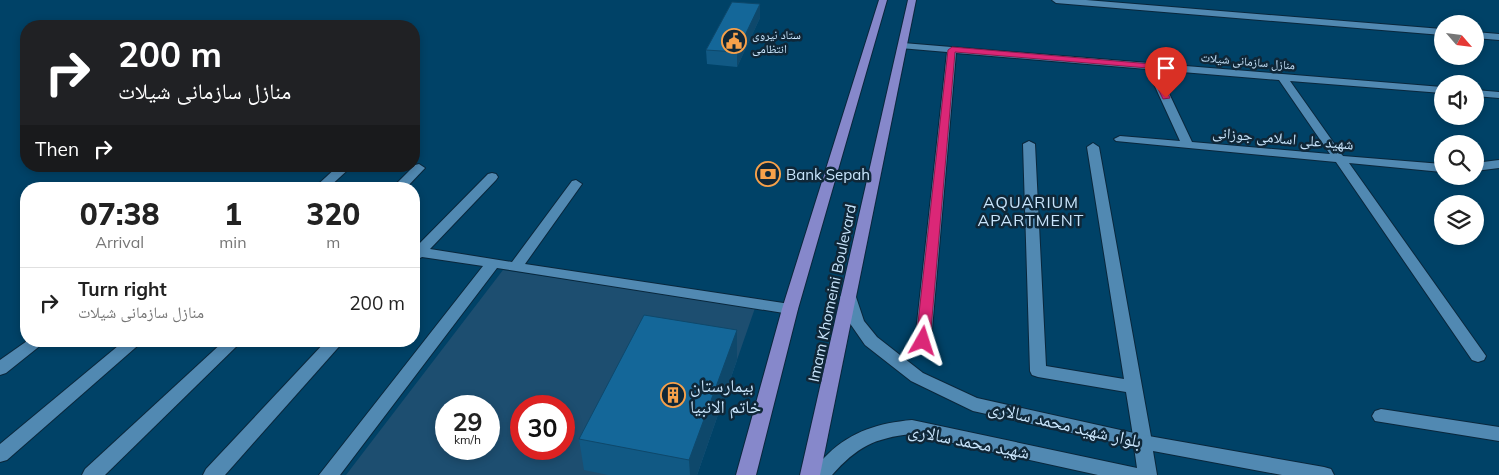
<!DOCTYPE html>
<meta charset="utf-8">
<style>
body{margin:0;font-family:Mulish,"Noto Naskh Arabic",sans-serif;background:#f6f6f6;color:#222;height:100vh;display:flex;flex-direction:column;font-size:19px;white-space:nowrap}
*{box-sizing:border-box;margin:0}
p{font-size:16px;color:#767676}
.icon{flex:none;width:28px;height:28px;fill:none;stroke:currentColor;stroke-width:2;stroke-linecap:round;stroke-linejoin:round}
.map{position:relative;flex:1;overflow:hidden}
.details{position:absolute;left:20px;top:182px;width:400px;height:165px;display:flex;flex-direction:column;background:#fff;border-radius:20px;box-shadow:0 2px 8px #0003}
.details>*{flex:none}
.top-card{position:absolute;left:20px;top:20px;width:400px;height:152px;border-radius:20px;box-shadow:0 2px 8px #0003;background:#202124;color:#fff;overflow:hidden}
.needle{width:32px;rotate:118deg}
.buttons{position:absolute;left:1434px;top:15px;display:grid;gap:10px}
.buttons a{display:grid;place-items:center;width:50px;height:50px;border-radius:50%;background:#fff;box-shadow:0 2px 8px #0003;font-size:25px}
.speed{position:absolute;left:435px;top:395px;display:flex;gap:10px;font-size:25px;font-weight:700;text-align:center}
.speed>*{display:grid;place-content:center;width:65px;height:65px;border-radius:50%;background:#fff;box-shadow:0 2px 8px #0003;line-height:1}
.speed small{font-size:12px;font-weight:400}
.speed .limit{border:8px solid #d22;background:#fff;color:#111}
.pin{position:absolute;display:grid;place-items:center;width:42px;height:42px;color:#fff;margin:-51px -21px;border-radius:50% 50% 50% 0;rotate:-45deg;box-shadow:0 0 5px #0007}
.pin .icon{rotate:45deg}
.me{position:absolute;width:55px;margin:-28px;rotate:6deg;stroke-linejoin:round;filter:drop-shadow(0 0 4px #0008)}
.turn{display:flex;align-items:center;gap:18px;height:105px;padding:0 15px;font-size:22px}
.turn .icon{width:65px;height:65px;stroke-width:2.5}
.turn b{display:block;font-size:35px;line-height:42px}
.then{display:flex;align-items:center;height:48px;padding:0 15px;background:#0003;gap:10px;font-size:19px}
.eta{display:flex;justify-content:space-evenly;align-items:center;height:85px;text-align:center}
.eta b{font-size:30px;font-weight:800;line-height:35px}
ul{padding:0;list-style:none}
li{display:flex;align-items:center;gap:15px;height:70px;padding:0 15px;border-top:1px solid #e0e0e0}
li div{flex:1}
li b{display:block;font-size:19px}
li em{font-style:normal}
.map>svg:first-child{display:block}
.built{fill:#1d4e70;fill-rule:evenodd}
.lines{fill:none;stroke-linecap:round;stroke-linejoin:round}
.minor-casing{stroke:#09273c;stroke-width:2}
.secondary-casing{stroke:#09273c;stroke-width:2}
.primary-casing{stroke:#09273c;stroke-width:2}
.minor{fill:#5189b2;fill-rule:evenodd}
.secondary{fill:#5189b2;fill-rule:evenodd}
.primary{fill:#8688cb;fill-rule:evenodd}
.wall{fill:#115984}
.shaded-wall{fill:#0e486b}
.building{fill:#146799;stroke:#0e486b}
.route{fill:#db2777;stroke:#8e194d}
.labels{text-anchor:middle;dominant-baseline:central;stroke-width:5;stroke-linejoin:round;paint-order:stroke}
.far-poi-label{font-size:12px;fill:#c9e5fc;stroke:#0f2738;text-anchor:start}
.far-street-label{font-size:12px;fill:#c9e5fc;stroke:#0f2738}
.street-label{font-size:15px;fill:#c9e5fc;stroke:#0f2738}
.poi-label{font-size:15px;fill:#c9e5fc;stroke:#0f2738;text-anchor:start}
.neighbourhood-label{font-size:16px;letter-spacing:1px;fill:#c9e5fc;stroke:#0f2738}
.near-poi-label{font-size:18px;fill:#c9e5fc;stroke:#0f2738;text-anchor:start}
.near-street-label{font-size:18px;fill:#c9e5fc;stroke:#0f2738}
</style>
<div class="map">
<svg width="1499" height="475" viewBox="0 0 1499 475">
<rect width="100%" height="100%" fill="#004267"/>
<!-- built -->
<path class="built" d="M503,270l252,38 -58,167h-351zM446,406h43v43h-43zM521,406h43v43h-43z"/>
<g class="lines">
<defs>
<g id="minor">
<path d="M1052,0h34l356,29v6l-386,-32z"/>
<path d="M1475,32l24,2v6l-24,-2z"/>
<path d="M903,43l539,44v6l-152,-12 53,75 99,8v8l-93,-9 137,193 -2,4 -6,2 -6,-2 -136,-198 -220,-21 -2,-2 6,-3 60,5 -33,-72 -191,-16 -25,288 -2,4 -6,2 -6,-2 -2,-4 32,-289 -47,-4v-4zM1158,70l121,10 51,74 -138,-12z"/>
<path d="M1475,90l24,2v6l-24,-2z"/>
<path d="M1029,141l6,3 11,222 78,13 -37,-232 6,-4 6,4 53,295 -2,5 -7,2 -7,-2 -2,-5 -8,-50 -88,-15 -6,-2 -2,-4 -7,-227z"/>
<path d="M1499,160v8l-24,3v-8z"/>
<path d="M419,164l6,4 -20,21h-14l24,-24z"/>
<path d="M338,166h14l-25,23h-14z"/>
<path d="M492,173l4,1 2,3 -2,3 -66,69 82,13 60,-81 4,-1 6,4 -57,80 265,40 5,1 3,4 -3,4 -5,1 -293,-46 -157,207h-21l164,-209 -61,-9 -8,4v-14h2l72,-73z"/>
<path d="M27,341h19l-40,32 -6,2v-15z"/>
<path d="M124,341h19l-136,119 -7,2v-18z"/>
<path d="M224,341h18l-137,134h-23l3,-6z"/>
<path d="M326,341h18l-119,134h-22l3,-6z"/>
<path d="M1381,409l118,18v14l-124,-20 -3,-5 3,-5z"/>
</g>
<path id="secondary" d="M848,292l5,2 3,3 8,24 13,16 46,36 54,25 166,37 181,32 7,2 3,6h-52l-129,-24 4,24h-59l-186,-41c-38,4 -55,13 -80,41h-22c5,-8 11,-14 18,-21 24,-23 51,-31 84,-34l225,48 -3,-21 -161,-36 -62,-30 -46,-36 -16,-23 -9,-25 3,-3z"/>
<g id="primary">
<path d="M879,0h8l-89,309 -42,166h-20l46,-166z"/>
<path d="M908,0h8l-96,475h-20z"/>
</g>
</defs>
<!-- minor casing -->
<use href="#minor" class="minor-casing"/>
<!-- secondary casing -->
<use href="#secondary" class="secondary-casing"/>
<!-- primary casing -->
<use href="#primary" class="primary-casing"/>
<!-- minor -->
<use href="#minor" class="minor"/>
<!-- secondary -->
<use href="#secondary" class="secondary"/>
<!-- primary -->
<use href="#primary" class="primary"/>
</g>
<!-- wall -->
<g class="wall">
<path d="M760,4v14l-23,49 -30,-3 -1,-14z"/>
<path d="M737,360l-40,115h-89l-24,-5 -5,-31z"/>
</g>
<!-- shaded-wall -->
<g class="shaded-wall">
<path d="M760,4v14l-23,49v-15z"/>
<path d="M737,330v30l-40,115h-7l-1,-15z"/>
</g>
<!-- building -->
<g class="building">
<path d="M732,2l28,2 -23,48 -31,-2z"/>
<path d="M644,315l93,15 -48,130 -110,-21z"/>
</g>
<!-- route -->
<path class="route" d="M952,47l199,17 4,2 15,32 -7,1 -15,-31 -193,-16 -25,289 -2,3h-10l-2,-3 32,-291z"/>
<!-- icons -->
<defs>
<symbol id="civic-ring" viewBox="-11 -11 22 22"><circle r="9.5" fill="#0f2738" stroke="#f8a14a" stroke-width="1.5"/><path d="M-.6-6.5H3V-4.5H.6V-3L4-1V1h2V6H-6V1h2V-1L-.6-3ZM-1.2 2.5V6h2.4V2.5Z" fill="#f8a14a"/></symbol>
<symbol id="bank-ring" viewBox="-11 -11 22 22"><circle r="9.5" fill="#0f2738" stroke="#f8a14a" stroke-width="1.5"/><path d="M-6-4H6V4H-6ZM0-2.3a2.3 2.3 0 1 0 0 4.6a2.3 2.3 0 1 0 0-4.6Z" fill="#f8a14a"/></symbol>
<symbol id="building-ring" viewBox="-11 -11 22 22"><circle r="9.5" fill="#0f2738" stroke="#f8a14a" stroke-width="1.5"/><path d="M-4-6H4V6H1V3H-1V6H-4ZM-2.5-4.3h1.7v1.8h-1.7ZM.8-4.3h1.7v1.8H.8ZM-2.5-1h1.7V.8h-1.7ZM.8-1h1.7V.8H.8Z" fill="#f8a14a"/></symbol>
</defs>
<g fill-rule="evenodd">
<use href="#civic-ring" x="720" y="27" width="28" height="28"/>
<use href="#bank-ring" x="754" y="160" width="28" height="28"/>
<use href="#building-ring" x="659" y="381" width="28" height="28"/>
</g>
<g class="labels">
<!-- far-poi labels -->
<g class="far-poi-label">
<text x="752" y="34">ستاد نیروی<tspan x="752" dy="14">انتظامی</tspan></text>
</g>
<!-- far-street labels -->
<g class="far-street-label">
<text transform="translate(1248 61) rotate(5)">منازل سازمانی شیلات</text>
</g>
<!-- street labels -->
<g class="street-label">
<text transform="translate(1283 138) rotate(5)">شهید علی اسلامی جوزانی</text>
<text transform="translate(832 293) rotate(-78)">Imam Khomeini Boulevard</text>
</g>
<!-- poi labels -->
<g class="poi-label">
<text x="786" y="174">Bank Sepah</text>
</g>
<!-- neighbourhood labels -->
<g class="neighbourhood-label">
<text x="1031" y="202">AQUARIUM<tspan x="1031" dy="18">APARTMENT</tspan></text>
</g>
<!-- near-poi labels -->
<g class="near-poi-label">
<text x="690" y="385">بیمارستان<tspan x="690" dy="21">خاتم الانبیا</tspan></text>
</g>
<!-- near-street labels -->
<g class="near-street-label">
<text transform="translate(1065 424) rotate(13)">بلوار شهید محمد سالاری</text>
<text transform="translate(969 441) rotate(11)">شهید محمد سالاری</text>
</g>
</g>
</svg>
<div class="buttons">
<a><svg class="needle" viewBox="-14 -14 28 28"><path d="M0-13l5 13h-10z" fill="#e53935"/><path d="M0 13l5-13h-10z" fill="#767676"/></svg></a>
<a><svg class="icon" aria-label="sound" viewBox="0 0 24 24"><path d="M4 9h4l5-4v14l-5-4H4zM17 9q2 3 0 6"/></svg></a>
<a><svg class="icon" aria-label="search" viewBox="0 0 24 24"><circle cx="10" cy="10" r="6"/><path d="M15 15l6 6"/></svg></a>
<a><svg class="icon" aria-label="layers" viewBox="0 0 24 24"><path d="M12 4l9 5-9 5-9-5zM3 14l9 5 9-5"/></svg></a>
</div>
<div class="speed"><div>29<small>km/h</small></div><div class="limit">30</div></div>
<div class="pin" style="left:1166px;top:98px;background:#d93025"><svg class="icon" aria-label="arrive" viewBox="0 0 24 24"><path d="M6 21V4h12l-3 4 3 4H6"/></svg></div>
<svg class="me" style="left:923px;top:341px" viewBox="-20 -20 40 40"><path d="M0-17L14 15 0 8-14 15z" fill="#db2777" stroke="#fff" stroke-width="4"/></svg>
<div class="top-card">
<div class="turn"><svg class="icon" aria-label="right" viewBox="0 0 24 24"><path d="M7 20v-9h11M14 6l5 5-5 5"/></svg><div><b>200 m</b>منازل سازمانی شیلات</div></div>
<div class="then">Then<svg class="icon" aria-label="right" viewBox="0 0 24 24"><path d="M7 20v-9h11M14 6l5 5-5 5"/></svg></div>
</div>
<section class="details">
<div class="eta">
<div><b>07:38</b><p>Arrival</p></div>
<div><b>1</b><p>min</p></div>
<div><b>320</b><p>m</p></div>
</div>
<ul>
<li><svg class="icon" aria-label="right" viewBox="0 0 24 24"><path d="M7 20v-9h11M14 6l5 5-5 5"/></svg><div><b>Turn right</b><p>منازل سازمانی شیلات</p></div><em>200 m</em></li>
</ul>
</section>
</div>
